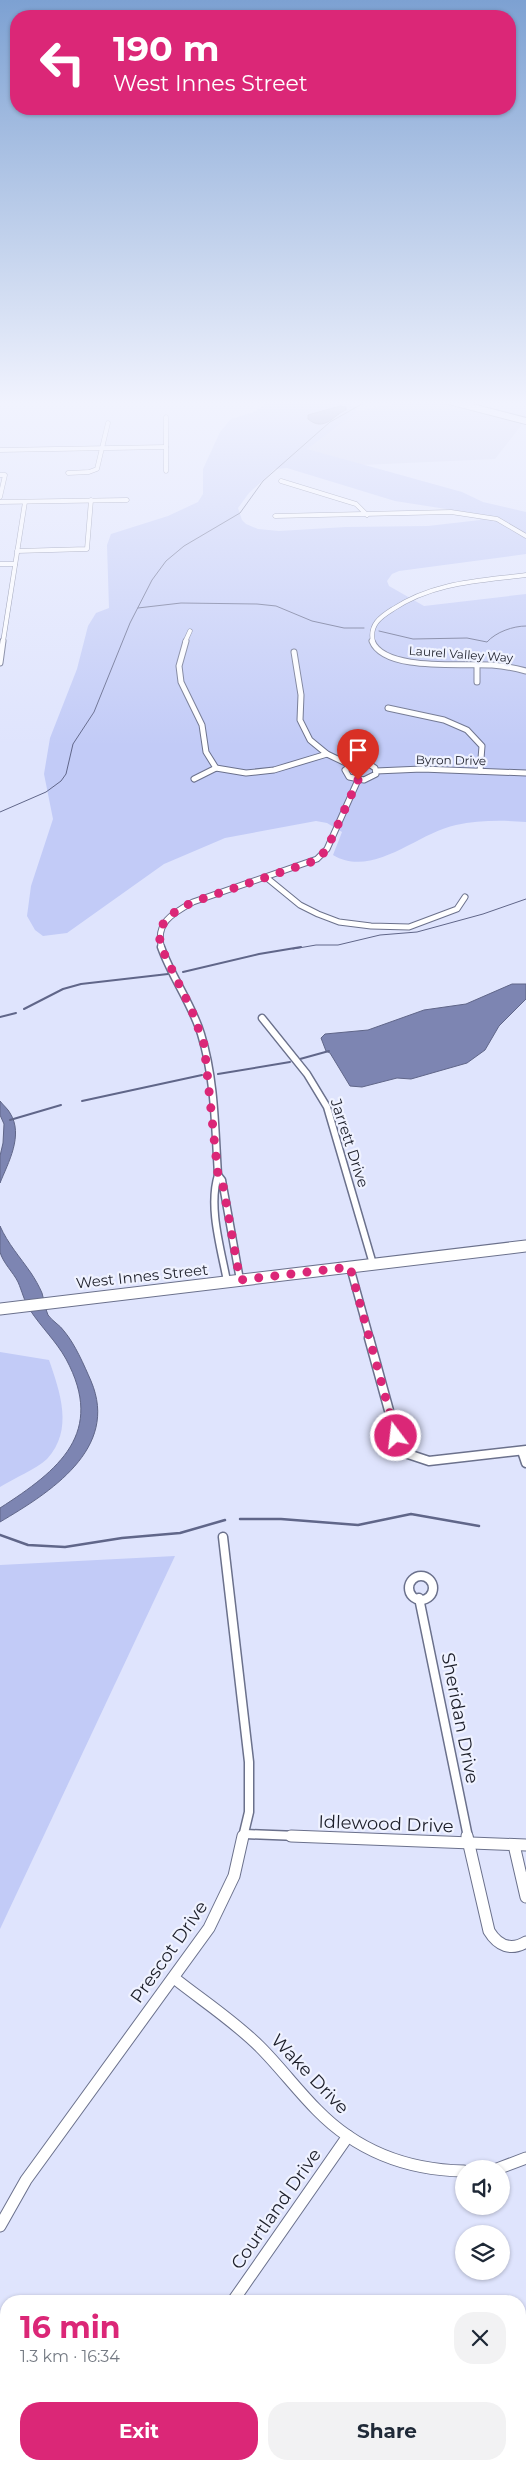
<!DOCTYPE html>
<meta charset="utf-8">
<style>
body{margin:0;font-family:Montserrat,sans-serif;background:#f2f2f3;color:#1f2937;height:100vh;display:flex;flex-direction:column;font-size:19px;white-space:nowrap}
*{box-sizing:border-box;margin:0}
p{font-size:16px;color:#747a83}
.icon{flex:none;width:28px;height:28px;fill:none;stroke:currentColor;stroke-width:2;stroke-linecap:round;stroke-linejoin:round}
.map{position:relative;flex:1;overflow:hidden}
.sheet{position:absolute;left:0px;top:2295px;width:526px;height:175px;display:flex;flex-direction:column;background:#fff;border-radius:20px 20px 0 0;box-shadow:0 1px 4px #0004}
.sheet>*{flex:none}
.hud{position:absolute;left:10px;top:10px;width:506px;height:105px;border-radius:20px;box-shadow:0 1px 4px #0004;background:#db2777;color:#fff;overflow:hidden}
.tools{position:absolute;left:455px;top:2160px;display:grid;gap:10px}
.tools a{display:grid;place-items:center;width:55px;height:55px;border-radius:50%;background:#fff;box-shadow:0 1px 4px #0004;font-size:25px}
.pin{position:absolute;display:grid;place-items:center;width:42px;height:42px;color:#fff;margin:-51px -21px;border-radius:50% 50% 50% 0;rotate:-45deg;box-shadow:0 0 5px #0007}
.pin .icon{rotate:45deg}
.me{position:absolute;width:55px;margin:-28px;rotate:345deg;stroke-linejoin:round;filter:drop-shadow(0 0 4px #0008)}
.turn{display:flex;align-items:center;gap:18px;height:105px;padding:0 20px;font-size:22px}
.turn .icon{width:65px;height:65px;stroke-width:2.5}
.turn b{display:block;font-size:35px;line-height:42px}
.round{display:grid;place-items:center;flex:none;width:52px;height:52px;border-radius:20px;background:#f2f2f3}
.headline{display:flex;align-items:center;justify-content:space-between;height:85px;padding:0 20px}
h1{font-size:30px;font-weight:700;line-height:38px;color:#db2777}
.primary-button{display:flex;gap:10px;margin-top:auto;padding:10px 20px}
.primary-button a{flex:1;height:58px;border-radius:20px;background:#db2777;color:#fff;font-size:20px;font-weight:700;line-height:58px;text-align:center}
.primary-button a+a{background:#f2f2f3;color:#1f2937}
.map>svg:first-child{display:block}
.built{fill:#cfd4f2}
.green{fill:#c2cbf7;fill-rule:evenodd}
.water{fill:#7d85b2;stroke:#606689}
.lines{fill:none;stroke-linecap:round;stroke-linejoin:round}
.stream-far2{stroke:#606689;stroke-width:1}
.stream-far1{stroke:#606689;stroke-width:2}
.stream{stroke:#606689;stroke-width:2.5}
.minor-far4-casing{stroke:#6b718c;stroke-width:5}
.minor-far3-casing{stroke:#6b718c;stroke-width:7}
.minor-far2-casing{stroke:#6b718c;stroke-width:9}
.minor-far1-casing{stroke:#6b718c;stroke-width:11}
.minor-casing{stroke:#6b718c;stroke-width:13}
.primary-far1-casing{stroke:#6b718c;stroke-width:8}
.primary-casing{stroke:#6b718c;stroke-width:13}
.minor-far4{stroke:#fff;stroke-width:4}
.minor-far3{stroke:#fff;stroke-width:5}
.minor-far2{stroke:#fff;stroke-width:6}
.minor-far1{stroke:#fff;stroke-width:8}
.minor{stroke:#fff;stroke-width:11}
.primary-far1{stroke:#fff;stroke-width:6}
.primary{stroke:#fff;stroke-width:11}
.route{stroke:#db2777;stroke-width:9;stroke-dasharray:0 16.2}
.labels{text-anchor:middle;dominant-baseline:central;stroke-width:4.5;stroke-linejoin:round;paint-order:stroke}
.far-street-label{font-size:12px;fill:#1c1e29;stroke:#eff2ff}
.street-label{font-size:15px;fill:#1c1e29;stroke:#eff2ff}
.near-street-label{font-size:18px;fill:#1c1e29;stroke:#eff2ff}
</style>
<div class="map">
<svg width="526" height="2470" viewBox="0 0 526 2470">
<rect width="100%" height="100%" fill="#dfe4fd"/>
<!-- built -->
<path class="built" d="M413,400h24l86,23 -28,36 -133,6 -56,-16 52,-38z"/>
<!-- green -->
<g class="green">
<path d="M271,400h75l12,11 -51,38 155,43 21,10 43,10v42l-127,17 -7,3 -5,7 2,5 35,20 102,-12v228c-22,-2 -48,-2 -70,3 -39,8 -83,54 -123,30l9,-23 -15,-9 -11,-2 -91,17 -61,26 -97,69 -24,3 -8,-6 -8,-14 4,-30 22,-67 -9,-45 6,-36 27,-69 11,-43 8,-13 13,-5 -2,-63 4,-11 57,-18 30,-14 5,-8v-25l17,-37 11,-13 23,-7zM287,468l108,33 83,13 2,6 -52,6 -82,1 -67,4 -21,-2 -12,-5 -4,-4 -4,-12 11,-15 26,-24z"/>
<path d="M0,1352l49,8c11,32 25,70 -2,99 -12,11 -33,19 -47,28z"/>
<path d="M175,1556l-175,373v-364z"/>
</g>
<!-- water -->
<g class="water">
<path d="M340,406l6,1v3c-12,4 -21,23 -38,9v-4z"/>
<path d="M512,984h14v15l-27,27 -14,24 -18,13 -56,16 -14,-1 -35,9 -12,-1 -20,-33 -4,-2 -5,-13 4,-4 43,-4 56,-20 42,-6z"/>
<path d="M0,1101c3,4 8,8 10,12 14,22 -2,50 -10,70v-27l3,-13 1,-19 -4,-9z"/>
<path d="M0,1226c8,18 20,31 31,47 4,6 8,13 11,20 2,7 3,15 6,22 4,6 12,10 16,16 11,13 20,34 27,50 29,68 -42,112 -91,141v-14c59,-38 106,-75 66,-149 -10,-18 -25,-32 -36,-49 -6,-9 -8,-19 -12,-28 -5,-10 -15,-19 -18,-30 0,-8 0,-18 0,-26z"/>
</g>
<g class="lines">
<!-- stream-far2 -->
<g class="stream-far2">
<path d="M368,401l20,-1"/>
<path d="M138,608l43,-5 76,1 19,2 36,15 32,7h20"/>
<path d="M379,631l34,8 54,-1 20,4c9,-10 26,-16 39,-16"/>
<path d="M0,812l46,-20 15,-11 5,-7 7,-30 21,-32 36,-89 22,-43 14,-19 18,-15 56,-33 23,-32 51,-45 16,-14 39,-22"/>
<path d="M293,949l23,-4h22l42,-10 37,-3 66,-18 43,-15"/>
</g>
<!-- stream-far1 -->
<g class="stream-far1">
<path d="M183,972l76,-18 42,-7"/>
<path d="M24,1009l39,-20 18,-5 87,-10"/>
<path d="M0,1017l16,-4"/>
<path d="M300,1059l29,-8"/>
<path d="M218,1074l72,-12"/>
<path d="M82,1101l120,-26"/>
<path d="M10,1120l51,-15"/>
</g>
<!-- stream -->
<g class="stream">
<path d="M240,1519h41l77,6 53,-11 68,12"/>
<path d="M0,1535l28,10 37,2 57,-9 58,-5 45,-13"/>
</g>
<defs>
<g id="minor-far4">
<path d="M166,417v54"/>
<path d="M0,450l166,-3"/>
<path d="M68,473l21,-1 8,-3 11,-46"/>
<path d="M0,475h5l-5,22"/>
<path d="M281,481l75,23 11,11"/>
<path d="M0,502l127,-2"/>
<path d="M275,516l176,-4 46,7 29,17"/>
<path d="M17,551l70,-2 4,-49"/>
<path d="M0,564h15"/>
<path d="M3,642l22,-140"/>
<path d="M185,642l5,-11"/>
<path d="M373,642c-4,-17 7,-25 20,-33 41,-27 86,-28 133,-34"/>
</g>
<g id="minor-far3">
<path d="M186,641l-7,25 2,16 21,43 4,27 10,16 30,5 28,-3 53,-16"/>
<path d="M372,641c12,31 92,22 120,24 11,1 23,3 34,6"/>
<path d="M294,652l7,43 -1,25 10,20 17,14 23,11"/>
<path d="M0,663l3,-22"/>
<path d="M477,664v18"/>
<path d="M388,708l56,12 23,10 15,16 -2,25"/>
<path d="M354,764h15l6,4 1,6 -12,6 -15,-3 -4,-7z"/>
<path d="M376,771l46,-2 104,4"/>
<path d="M194,779l22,-11"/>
<path d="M267,878l33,27 18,9 21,8 32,4 38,1 48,-18 8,-12"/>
<path d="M162,949c-8,-26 11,-36 31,-47l124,-43 10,-10 31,-69"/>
</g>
<g id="minor-far2">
<path d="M161,947c11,31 31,57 40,87 14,45 14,94 17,141"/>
<path d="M262,1018l45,56 20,33 46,157"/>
<path d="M350,1267l20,72"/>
<path d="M227,1281c-6,-32 -19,-74 -9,-106l4,5 18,100"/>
</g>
<g id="minor-far1">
<path d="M369,1338l27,98 12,18 21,7 97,-11"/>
<path d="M522,1451l4,12"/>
<path d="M223,1537l26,225v50l-6,25"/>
<circle cx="421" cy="1588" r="12"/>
<path d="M419,1598l49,239"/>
<path d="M245,1834l78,3"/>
</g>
<g id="minor">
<path d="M291,1836l235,9"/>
<path d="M467,1836l22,95c9,15 22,20 37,11"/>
<path d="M514,1845l12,52"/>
<path d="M174,1978c29,23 60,43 86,69 20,20 37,43 57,63 40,41 90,60 147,61"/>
<path d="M497,2169l29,-11"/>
<path d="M0,2226l26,-46 183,-252 25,-52 9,-40"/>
<path d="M233,2301l115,-165"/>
<path d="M350,2464l17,6"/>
<path d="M83,2470l24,-6"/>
</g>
<path id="primary-far1" d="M445,400l81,21"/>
<path id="primary" d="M0,1309l526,-63"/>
</defs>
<!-- minor-far4 casing -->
<use href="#minor-far4" class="minor-far4-casing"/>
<!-- minor-far3 casing -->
<use href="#minor-far3" class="minor-far3-casing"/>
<!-- minor-far2 casing -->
<use href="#minor-far2" class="minor-far2-casing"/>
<!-- minor-far1 casing -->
<use href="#minor-far1" class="minor-far1-casing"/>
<!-- minor casing -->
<use href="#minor" class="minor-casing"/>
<!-- primary-far1 casing -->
<use href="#primary-far1" class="primary-far1-casing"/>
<!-- primary casing -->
<use href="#primary" class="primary-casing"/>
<!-- minor-far4 -->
<use href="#minor-far4" class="minor-far4"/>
<!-- minor-far3 -->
<use href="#minor-far3" class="minor-far3"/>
<!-- minor-far2 -->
<use href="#minor-far2" class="minor-far2"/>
<!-- minor-far1 -->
<use href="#minor-far1" class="minor-far1"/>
<!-- minor -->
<use href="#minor" class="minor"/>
<!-- primary-far1 -->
<use href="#primary-far1" class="primary-far1"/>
<!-- primary -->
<use href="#primary" class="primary"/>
</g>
<!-- sky -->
<linearGradient id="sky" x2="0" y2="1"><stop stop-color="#7da1d2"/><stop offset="0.54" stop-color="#f1f3fe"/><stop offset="1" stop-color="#f1f3fe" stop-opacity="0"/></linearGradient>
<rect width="526" height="746" fill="url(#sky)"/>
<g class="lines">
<!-- route -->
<path class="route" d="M358,780l-31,69 -10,11 -124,42 -16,8 -13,12 -5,12 2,13 31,64 12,33 14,131 4,5 18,100 110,-13 46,169"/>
</g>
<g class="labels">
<!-- far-street labels -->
<g class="far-street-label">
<text transform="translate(461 654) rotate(4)">Laurel Valley Way</text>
<text transform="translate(451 760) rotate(1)">Byron Drive</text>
</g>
<!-- street labels -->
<g class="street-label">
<text transform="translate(350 1143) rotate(72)">Jarrett Drive</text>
<text transform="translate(142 1276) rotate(-6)">West Innes Street</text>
</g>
<!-- near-street labels -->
<g class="near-street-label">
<text transform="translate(460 1718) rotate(79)">Sheridan Drive</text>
<text transform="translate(386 1824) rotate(2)">Idlewood Drive</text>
<text transform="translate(169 1952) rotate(-55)">Prescot Drive</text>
<text transform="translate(310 2074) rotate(46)">Wake Drive</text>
<text transform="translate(276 2209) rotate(-55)">Courtland Drive</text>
</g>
</g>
</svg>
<div class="tools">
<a><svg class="icon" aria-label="sound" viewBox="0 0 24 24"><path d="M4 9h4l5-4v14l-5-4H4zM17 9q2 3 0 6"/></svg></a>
<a><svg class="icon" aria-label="layers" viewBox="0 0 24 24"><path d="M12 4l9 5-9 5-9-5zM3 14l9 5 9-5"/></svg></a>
</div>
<div class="pin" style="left:358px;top:780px;background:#d93025"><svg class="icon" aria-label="arrive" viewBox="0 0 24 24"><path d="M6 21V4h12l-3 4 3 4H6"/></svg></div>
<svg class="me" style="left:396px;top:1436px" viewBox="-20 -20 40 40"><circle r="17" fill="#db2777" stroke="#fff" stroke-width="3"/><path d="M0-11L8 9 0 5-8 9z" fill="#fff"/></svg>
<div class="hud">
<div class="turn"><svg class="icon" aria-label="left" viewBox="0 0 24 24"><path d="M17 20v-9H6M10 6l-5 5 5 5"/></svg><div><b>190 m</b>West Innes Street</div></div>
</div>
<section class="sheet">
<div class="headline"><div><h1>16 min</h1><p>1.3 km · 16:34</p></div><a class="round"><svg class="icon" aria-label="close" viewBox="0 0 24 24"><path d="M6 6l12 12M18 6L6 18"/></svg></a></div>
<div class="primary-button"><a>Exit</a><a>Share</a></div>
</section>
</div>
